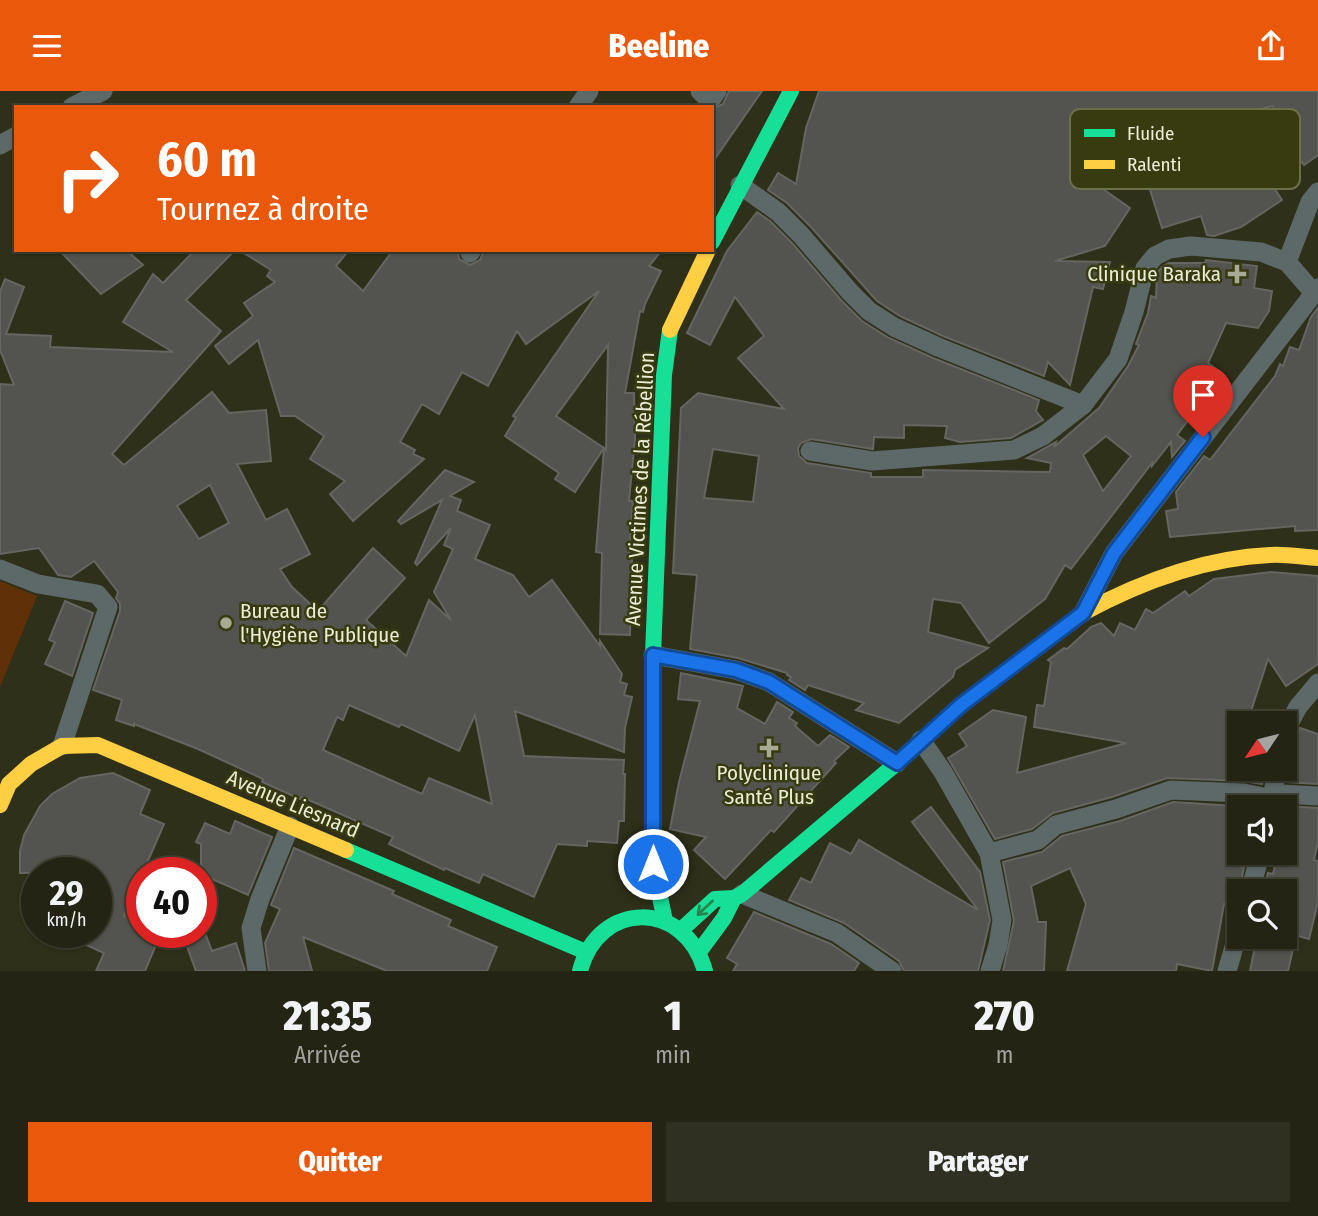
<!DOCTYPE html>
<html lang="fr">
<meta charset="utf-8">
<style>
body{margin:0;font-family:"Fira Sans Condensed",sans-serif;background:#2f3021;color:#f1f3f6;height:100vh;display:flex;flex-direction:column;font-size:26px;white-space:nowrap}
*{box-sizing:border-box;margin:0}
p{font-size:23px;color:#a3a4a0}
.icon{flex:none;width:38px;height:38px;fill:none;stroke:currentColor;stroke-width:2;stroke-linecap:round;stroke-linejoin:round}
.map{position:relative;height:880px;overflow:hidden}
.side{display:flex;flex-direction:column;background:#232413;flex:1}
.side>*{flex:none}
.banner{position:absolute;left:14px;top:14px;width:700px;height:147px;border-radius:0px;box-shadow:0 2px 5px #0004,0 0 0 2px #404133;background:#ea580c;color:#fff;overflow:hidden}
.needle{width:46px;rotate:235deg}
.tools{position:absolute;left:1227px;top:620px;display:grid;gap:14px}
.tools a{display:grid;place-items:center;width:70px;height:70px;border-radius:0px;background:#232413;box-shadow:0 2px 5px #0004,0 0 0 2px #404133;font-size:35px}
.speed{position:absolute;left:21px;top:766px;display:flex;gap:14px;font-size:35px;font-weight:700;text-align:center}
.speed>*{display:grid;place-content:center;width:91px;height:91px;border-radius:50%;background:#232413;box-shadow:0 2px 5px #0004,0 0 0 2px #404133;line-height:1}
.speed small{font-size:18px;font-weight:400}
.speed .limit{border:10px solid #d22;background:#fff;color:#111}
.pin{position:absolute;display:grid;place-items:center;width:60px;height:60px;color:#fff;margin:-72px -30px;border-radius:50% 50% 50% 0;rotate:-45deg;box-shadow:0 0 7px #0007}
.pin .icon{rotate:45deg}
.me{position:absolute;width:77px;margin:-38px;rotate:0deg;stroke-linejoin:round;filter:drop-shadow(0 0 5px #0008)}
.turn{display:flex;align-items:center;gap:24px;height:147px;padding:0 28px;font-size:32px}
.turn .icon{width:91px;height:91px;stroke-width:2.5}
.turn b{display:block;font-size:49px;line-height:60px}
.eta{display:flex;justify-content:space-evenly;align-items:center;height:119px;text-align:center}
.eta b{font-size:42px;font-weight:800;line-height:49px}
.cta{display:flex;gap:14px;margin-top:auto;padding:14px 28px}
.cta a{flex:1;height:80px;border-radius:0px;background:#ea580c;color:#fff;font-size:28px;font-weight:800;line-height:80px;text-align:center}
.cta a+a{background:#2f3021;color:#f1f3f6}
header{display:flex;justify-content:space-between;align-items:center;height:91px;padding:0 28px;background:#ea580c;color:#fff;font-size:32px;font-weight:800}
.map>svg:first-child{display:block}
.green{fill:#603109}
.building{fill:#53534f;stroke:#656562;stroke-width:2;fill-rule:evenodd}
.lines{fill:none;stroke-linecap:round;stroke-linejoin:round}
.street{stroke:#5d6868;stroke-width:19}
.fast{stroke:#16e098;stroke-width:16}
.slow{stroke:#ffcf43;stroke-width:16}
.oneway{stroke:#29854d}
.route-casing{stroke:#114b97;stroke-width:18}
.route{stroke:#1a73e8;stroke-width:12}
.poi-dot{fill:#a9aa93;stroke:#383a0f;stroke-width:2.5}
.labels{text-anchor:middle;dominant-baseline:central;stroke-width:5;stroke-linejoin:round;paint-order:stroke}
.poi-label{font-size:21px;fill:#eaecd5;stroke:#383a0f;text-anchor:end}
.street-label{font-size:21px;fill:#eaecd5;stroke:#383a0f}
.key{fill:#383a0f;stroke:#6d6f4a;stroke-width:2}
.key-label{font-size:19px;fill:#eaecd5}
</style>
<header><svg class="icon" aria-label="menu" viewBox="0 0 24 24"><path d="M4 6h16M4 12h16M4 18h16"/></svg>Beeline<svg class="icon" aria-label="share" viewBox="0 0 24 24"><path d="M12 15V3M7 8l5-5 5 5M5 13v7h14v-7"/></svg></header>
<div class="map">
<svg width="1318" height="880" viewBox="0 0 1318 880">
<rect width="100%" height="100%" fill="#2f3019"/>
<!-- green -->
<path class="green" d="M0,490l37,15 -37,91z"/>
<!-- building -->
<g class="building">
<path d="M729,0h33l-50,72v-54l11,-5z"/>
<path d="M819,0h499v64l-14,10 -2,-3 -31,21 11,17 -41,27 -27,9 -7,-1 -6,-19 -39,12 -16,-51 128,-68 -1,-3 -134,31 -56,38 47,33 -25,38 -50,15 55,1 -7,27 -10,-2 -23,98 -22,-23 -4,14 -101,-40 -43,-20 -23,-15 -67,-75 -23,-23 -19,-13 10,-17 18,11 10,-56z"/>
<path d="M757,121l13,9 22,22 49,57 21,21 27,17 44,20 106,42 -3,11 7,9 -32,18 -51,4 -15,-4 2,-12 -43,-1v13l-30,-1 -1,12 -62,-10 -10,4 -3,5 1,8 8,7 64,10v4h52v-7l127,2 1,-9 -24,-5 29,-16 -2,5 45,-39 29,-42 11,-21 -3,-1 12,-31 3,-17 5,2 1,-25 6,-7 6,-3h36l1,-3 51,6 -3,22 18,3 -3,20 -11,17 -32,-5 -18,40 15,11 -46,61 8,6 -13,16 -1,-15 -19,24v-3l-81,106 -6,-4 -20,34 -56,44 -28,-40 -28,-4 -5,33 60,16 -33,22 -2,7 -54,46 -43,-13 8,-7 -56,-18 -3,5 -16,-10 2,-3 -4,-2v-2l-49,-15 -48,-9 7,-74 -24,-2 8,-165 17,-15 86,16 -46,-51 26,-22 -29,-39 -25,48 -23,-12 40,-82zM1106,345l25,20 -28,35 -20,-36zM713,358l46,7 -6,46 -49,-4z"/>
<path d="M59,159h67l17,15 -42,29z"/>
<path d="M195,159h40l-49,50 35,31 -109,123 12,11 88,-73 17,21 37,-3 5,51 -34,3 29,56 21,-11 23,45 -30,15 12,18 26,24 55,-63 32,30 -39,42 40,36 23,-56 22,20 -17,-28 19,-43 -9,-4 7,-17 -34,37 -2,-2 27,-63 -41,24 -3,-3 47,-51 29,12 -24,14 11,4 -4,11 33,14 -15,34 38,16 16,22 23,-17 48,66v-5l22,33 -2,8 7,2 -3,11 8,2 -7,31 -1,24 -109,-41 9,45 100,4 -1,14h2l-1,47h-5l-2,22 -30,-2v5l-30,-2 -23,53 -51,-23 -4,9 -34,-15 -1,2 -55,-26 4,-7 -91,-40 -2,2 -38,-17 1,-3 -65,-30 -64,-25v2l-18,-6 6,-20 -29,-10 27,-79v-7l-4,-6 2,-6 -24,-31 -23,16 -13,-2 -19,-27 -39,6v-170l14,1 -14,-35v-58l5,-13 19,8 -18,47 45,2 -1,11 123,5 -50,-30 30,-48 10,9zM210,394l19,38 -30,16 -22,-33zM349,614l50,22 2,-3 58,27 16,-36 17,89 -63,-26 -7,16 -99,-44 14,-33 6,3z"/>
<path d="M239,159h110l-13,16 27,25 30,-41h65l1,9 11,6 10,-5 4,-10h178l-13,16 12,5 -16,33 -2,8 -3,-1 -15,82h9l1,46 -6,62h4l-4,58h3l-2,76 -30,-1 2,-81 -6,-1 8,-104 2,2 2,-105 -52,71 48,32 -29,44 -20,-13 4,-6 -54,-37 11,-18 -3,-2 86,-125 -73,53 -9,-13 -29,55 -26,-14 -23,42 -17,-10 -22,38 15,8 -2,4 11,5 -71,62 -23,-27 15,-13 -35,-22 14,-23 -29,-20h-14l-23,-76 -29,24 -14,-18 38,-30 -9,-13 31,-21 -8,-6 4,-6z"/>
<path d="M1318,217v222l-23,1v-5l-125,11 -4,-26 12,-2 -2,-17 28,-36 6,4 65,-84 5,-12 3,2 7,-19 9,3 12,-33z"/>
<path d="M1271,481l47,4v88l-32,22 -18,-27 -17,52 -12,8v49h26l-3,16 -18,-3 -77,-3 -55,19 -59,16 -21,16 -37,10 -47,-81 19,-12 -8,-12 34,-24 33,7 -9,56 109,-30 -92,-16 3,-22 7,1 7,-44 -3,-2 16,-12 3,1 24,-22 10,-4 13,13 6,-13 15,7 11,-21 7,4 32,-22 4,5 25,-17z"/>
<path d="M65,510l28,12 -21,63 -27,-12 10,-22 -6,-2z"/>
<path d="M681,582l62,13 -6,22 28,16 12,-22 16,10 -4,6 8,5 -2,3 23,20 12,-11 19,12 -15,14 2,2 -62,69 -3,-2 -46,49 -31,-29 12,-13 -36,-8 9,-47 21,-81 -22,-2z"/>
<path d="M1300,637l18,6v50l-31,-2 2,-18 -5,-6 4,-14 6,-5z"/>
<path d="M113,682l37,17 -10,24 24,10 -40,92 18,8v9h19l-16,38h-49l8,-18 -44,-20h36v-60h-76v-22l4,-16 16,-29 12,-12 28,-16z"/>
<path d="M1173,711l77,5h-11v16l-8,41 13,3 -8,39 -12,-2 -12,67 -35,-7 -1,7h-109l19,-67 -16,-36 -39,18 7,36h8l-2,49h-41l11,-50 -11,-59 39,-10 20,-16 58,-15z"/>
<path d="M1285,715l33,2v34l-4,18 4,1v41l-9,37 -25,-7v-41h-21l5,-18 5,1 5,-22h6z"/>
<path d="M931,716l49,65 10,48 -12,51h-74l-5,-10 -55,-38 -55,-23 12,-22 10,5 19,-40 21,11 8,-14 119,70 -66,-88z"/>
<path d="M235,730l37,16 -24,58 -47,-21v-30l-5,-2 9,-19 25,11z"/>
<path d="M294,757l100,43 -2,3 59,26 -3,6 49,21 -10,24h-100l-84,-34 9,34h-43l-4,-28 15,-34 -9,-4z"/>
<path d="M754,821l77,32 28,19 -5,8h-121l4,-7 -10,-6z"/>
<path d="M182,842h23l7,18 24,-8 9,28h-49z"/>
<path d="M1257,845h39l-8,35h-38z"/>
</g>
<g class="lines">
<!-- street -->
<g class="street">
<path d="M700,0l5,5 8,1 4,-6"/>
<path d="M72,16l31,-16"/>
<path d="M578,16l11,-16"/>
<path d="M0,54l16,-9"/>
<path d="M740,94l38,27 23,23 49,57 19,19 25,16 44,20 145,58"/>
<path d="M470,162l2,-3"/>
<path d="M1287,171l23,-60 8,-10"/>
<path d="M810,360l62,10 142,-11 29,-14 40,-31 35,-46 16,-47 11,-44 10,-12 14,-7 22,-3 70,6 26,10 26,30 5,1"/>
<path d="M0,478l38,15 59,10 11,13 -46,139"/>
<path d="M1083,522l31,-60 204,-265"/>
<path d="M653,564l83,15 33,12 128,81"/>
<path d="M1284,642l14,-26 20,-24"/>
<path d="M921,649l22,32 46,81 13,67 -4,25 -8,26"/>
<path d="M1271,716l6,-39"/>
<path d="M989,762l49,-13 18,-15 60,-16 55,-19 73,3 28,6 10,-5 36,2"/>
<path d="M1250,800l11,-39"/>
<path d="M742,803l95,39 55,38"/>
<path d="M257,880l-6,-43 9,-29 30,-73"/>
<path d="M1227,880l12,-41"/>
</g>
<!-- fast -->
<g class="fast">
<path d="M712,151l79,-151"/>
<path d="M346,759l240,102"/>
<path d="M665,830l-12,-57v-209l11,-280 6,-45"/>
<path d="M681,839l34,-31 19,-1 8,-4 155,-131 64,-58 120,-91"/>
<path d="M699,861l25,-34 10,-20"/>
<path d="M580,880c18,-71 105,-72 125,0"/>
</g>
<!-- slow -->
<g class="slow">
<path d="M670,239l38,-80"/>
<path d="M1081,523c57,-31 124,-56 189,-59 16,-1 32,2 48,3"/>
<path d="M0,714l9,-21 22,-20 31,-18 36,-1 248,105"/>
</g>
</g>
<!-- one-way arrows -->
<defs><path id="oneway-shaft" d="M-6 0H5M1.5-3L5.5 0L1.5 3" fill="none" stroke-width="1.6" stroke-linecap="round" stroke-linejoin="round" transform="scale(1.75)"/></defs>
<use class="oneway" href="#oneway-shaft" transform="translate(705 817) rotate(137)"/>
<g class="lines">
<defs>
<path id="route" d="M653,773v-209l83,15 33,12 128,81 64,-58 122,-92 31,-60 89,-116"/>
</defs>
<!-- route casing -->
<use href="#route" class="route-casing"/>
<!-- route -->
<use href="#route" class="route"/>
</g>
<!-- markers -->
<g class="poi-dot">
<path d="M1233.5 172.5h7v7h7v7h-7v7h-7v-7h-7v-7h7z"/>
<circle cx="226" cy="532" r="7"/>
<path d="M765.5 646.5h7v7h7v7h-7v7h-7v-7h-7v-7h7z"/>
</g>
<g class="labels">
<!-- poi labels -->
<g class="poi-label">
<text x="1221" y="183">Clinique Baraka</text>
<text x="240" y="520" text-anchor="start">Bureau de<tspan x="240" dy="24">l'Hygiène Publique</tspan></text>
<text x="769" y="682" text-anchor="middle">Polyclinique<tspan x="769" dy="24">Santé Plus</tspan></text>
</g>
<!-- street labels -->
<g class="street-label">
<text transform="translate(640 398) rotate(-87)">Avenue Victimes de la Rébellion</text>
<text transform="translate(293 713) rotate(23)">Avenue Liesnard</text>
</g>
</g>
<!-- legend -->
<rect x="1070" y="18" width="230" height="80" rx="10" class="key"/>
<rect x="1084" y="38" width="31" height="8" fill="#16e098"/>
<rect x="1084" y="69" width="31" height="9" fill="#ffcf43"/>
<g class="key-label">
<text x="1127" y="49">Fluide</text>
<text x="1127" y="80">Ralenti</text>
</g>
</svg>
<div class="tools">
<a><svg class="needle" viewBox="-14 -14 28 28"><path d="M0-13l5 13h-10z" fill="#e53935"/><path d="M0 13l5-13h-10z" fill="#a3a4a0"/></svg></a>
<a><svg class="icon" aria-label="sound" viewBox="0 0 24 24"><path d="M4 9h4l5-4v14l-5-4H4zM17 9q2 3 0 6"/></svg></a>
<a><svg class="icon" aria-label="search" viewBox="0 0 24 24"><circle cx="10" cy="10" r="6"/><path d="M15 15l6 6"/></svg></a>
</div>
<div class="speed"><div>29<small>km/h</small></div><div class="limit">40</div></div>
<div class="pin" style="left:1203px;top:346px;background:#d93025"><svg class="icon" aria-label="arrive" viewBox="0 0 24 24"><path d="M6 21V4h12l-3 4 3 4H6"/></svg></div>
<svg class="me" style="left:653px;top:773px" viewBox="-20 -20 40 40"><circle r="17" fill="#1a73e8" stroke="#fff" stroke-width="3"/><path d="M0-11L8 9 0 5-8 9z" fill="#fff"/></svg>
<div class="banner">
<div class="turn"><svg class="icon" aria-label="right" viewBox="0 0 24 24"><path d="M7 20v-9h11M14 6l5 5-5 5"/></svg><div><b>60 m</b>Tournez à droite</div></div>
</div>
</div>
<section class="side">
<div class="eta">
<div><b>21:35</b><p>Arrivée</p></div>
<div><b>1</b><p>min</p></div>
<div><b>270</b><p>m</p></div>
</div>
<div class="cta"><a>Quitter</a><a>Partager</a></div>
</section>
